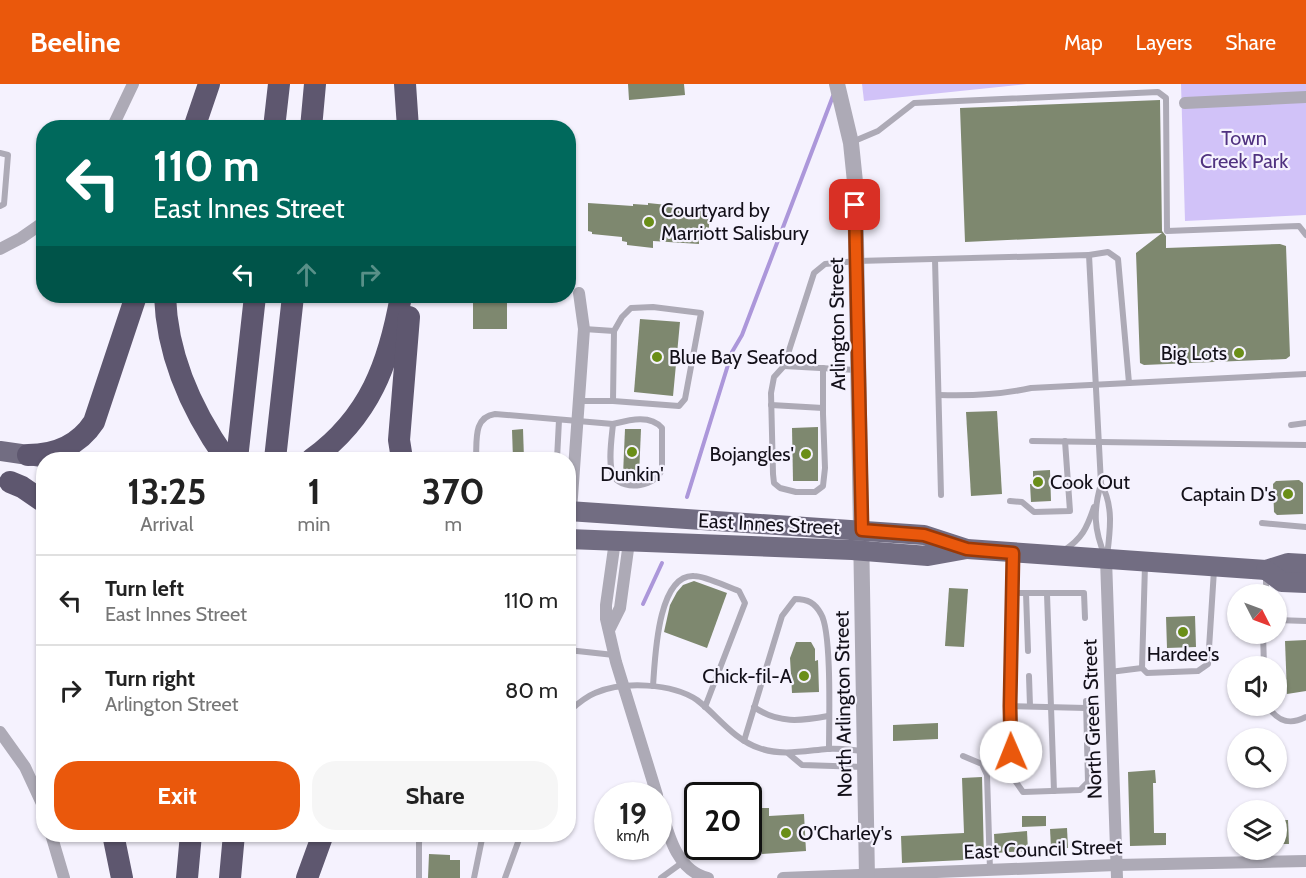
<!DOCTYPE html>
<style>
body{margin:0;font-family:Cabin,sans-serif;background:#f6f6f6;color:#222;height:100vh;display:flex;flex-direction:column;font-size:22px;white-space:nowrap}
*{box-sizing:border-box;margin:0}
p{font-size:20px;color:#767676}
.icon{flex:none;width:33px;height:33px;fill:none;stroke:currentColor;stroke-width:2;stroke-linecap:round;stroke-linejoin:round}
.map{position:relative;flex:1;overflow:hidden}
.details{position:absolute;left:36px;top:368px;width:540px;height:390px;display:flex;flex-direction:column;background:#fff;border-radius:24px;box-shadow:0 2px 4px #0004}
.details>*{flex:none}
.hud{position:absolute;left:36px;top:36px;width:540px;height:183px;border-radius:24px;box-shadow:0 2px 4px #0004;background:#00695c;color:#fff;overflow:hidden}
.needle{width:39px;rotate:132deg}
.controls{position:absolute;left:1227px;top:500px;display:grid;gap:12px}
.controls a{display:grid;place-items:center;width:60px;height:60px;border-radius:50%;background:#fff;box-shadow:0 2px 4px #0004;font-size:30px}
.speed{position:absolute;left:594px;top:698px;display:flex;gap:12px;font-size:30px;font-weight:700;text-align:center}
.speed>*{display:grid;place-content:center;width:78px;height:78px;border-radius:50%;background:#fff;box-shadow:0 2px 4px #0004;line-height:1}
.speed small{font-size:15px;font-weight:400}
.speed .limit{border:3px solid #111;border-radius:9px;background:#fff;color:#111}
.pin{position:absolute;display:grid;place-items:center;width:51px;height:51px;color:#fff;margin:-26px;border-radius:12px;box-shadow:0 3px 9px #0006}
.me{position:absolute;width:66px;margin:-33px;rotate:359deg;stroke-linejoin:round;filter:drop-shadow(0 0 4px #0008)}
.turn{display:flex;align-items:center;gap:21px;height:126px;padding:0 18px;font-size:27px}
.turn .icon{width:78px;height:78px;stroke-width:2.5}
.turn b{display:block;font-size:42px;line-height:51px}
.lanes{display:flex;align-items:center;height:57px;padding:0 18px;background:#0003;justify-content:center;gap:30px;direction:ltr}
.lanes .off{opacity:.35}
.eta{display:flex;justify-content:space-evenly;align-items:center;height:102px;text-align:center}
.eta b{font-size:36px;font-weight:700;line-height:42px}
.primary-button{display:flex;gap:12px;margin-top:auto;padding:12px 18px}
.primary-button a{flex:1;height:69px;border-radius:24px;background:#ea580c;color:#fff;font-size:24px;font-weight:700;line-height:69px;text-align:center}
.primary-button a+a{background:#f6f6f6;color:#222}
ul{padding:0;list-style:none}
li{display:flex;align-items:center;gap:18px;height:90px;padding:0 18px;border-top:2px solid #e0e0e0}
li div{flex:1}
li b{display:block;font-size:22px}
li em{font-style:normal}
header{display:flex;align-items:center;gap:36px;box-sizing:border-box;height:84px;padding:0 30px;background:#ea580c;color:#fff}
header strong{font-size:28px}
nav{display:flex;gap:33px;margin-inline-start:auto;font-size:21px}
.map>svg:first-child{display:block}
.green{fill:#d1c2f8}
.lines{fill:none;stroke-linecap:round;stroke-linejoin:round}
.stream{stroke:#ac97da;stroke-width:4}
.building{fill:#7e886f}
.service{stroke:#adaab6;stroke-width:6}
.minor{stroke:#adaab6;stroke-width:12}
.tertiary{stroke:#adaab6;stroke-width:16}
.primary{stroke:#726d82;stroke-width:20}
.motorway{stroke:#5e576f;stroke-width:22}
.route-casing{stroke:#983908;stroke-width:15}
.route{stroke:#ea580c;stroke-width:10}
.poi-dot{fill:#6a8e18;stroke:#f5f2fe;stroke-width:2}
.labels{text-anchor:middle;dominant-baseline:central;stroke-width:4.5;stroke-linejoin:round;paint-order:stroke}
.park-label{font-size:20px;fill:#503280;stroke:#f5f2fe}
.poi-label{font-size:20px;fill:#131019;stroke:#f5f2fe;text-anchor:start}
.street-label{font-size:20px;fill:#131019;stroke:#f5f2fe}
</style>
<header>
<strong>Beeline</strong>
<nav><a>Map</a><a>Layers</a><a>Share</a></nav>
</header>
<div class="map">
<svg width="1306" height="794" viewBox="0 0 1306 794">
<rect width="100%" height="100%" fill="#f5f2fe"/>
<!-- green -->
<g class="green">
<path d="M862,0h165l-163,17z"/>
<path d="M1181,0h125v131l-121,6z"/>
</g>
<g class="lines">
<!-- stream -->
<g class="stream">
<path d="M687,413l45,-145 10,-17 91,-239"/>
<path d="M643,520l19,-41"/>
</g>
</g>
<!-- building -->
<g class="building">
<path d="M628,0h56l1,11 -56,5z"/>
<path d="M1160,16l2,131 4,5v12l114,-4 6,2 4,110 -4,3 -142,6 -4,-2 -4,-110 26,-20 -197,9 -5,-134z"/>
<path d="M588,119l45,3v-2l15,1v-2l48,5 -1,2 7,1 1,2h6v15l-3,-1 -1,12h-6v5l-46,-3v7l-26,-3v-3l-5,-1v-4l-30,-3v-2l-4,-1z"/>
<rect x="473" y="212" width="34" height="33"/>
<path d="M640,235l40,3 -7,74 -39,-4z"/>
<path d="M997,327l5,83 -31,2 -5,-84z"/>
<path d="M818,343v54h-25l-1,-53z"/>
<path d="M523,345l1,30h-11l-1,-29z"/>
<path d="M625,345h16l-2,47 -16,-1z"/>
<path d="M1050,386l1,31 -20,1 -1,-18h3v-13z"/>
<path d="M1299,396l4,3v31l-26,1 -3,-3 -1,-28 3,-3z"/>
<path d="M694,497l33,12 -20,55 -43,-16 6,-27 7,-13 6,-7z"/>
<path d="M949,504l19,1 -4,58 -19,-1z"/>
<path d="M1195,532l1,31 -29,1 -1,-31z"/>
<path d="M1306,556v51l-19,3 -2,-53z"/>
<path d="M796,558h15l4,7v12l3,-1 1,32 -27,1 -2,-35z"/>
<path d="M938,639v16l-45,2v-16z"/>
<path d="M1155,686l1,13h-3l1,50h12v12l-36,1 -2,-74z"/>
<path d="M982,693l2,82 -82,4 -1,-27 63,-3 -2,-55z"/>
<path d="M758,724h11v8l35,-2 2,37 -44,3 -2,-34h-2z"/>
<path d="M1022,732h24v10l-24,1z"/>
<path d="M1276,736h12l1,24h-13z"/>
<path d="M1067,744l1,20h-17l-1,-19z"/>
<path d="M1027,747l1,20 -33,2 -1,-19z"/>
<path d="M429,770l21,1v5h10v18h-32z"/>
</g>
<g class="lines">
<!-- service -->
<g class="service">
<path d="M852,58l26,-11 36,-28 244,-11 8,6 1,133 132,-5 7,9"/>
<path d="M0,69l8,2 -4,49 -4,2"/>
<path d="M1089,171l19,-3 10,7 11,124"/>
<path d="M935,175l6,236"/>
<path d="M584,245l30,2"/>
<path d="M784,282l72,4"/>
<path d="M823,284v46l2,54 -2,18 -8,6h-19l-16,-4 -6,-5 -1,-9 -2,-81 3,-16 10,-11 30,-93 11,-9 32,-3 232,-6 12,229c-8,27 -7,46 4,72"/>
<path d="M939,311c31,1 61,0 92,-7l275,-14"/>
<path d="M580,317h33l66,5 6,-7 16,-86 -48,-6 -22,1 -9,9 -8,14 -1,70"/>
<path d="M771,321l52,3"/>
<path d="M1291,341l15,-2"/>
<path d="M1032,357l274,4"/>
<path d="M476,375c1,-18 -3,-42 19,-45l118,10c16,-4 37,-10 49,4v41c-5,17 -37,23 -48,8 -7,-11 -2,-41 -1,-53"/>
<path d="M557,375l2,-39"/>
<path d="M1101,400c13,21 9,48 6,72"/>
<path d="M1010,417l12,1 12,10 36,-1 -5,-70"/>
<path d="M1262,439l44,4"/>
<path d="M1063,467c19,-12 24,-23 31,-44"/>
<path d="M1013,472l-3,150 76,2"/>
<path d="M1266,490v20"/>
<path d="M1011,509h73l1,25"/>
<path d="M1026,509l2,58"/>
<path d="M1047,510l7,197"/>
<path d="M1276,536l30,1"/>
<path d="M1263,549l1,33"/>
<path d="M568,566l46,5"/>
<path d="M1142,584l3,-103"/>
<path d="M1110,588l32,-4 5,5 51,-2 10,-7 6,-94"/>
<path d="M1029,592l1,30"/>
<path d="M653,602c2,-25 4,-112 41,-110 12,0 33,11 45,15l6,12 -40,104"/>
<path d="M1267,621c10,16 22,21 39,12"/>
<path d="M1010,622l1,69 12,17 57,-2 8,-8 -2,-81"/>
<path d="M754,623c24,17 47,14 74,9"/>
<path d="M568,628c8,-7 17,-15 27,-19 28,-12 77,-10 102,7 21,16 36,39 62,48 22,8 45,3 68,1 12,-1 25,1 37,2"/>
<path d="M744,657l38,-125 13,-17c13,0 20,4 26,15 11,18 8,109 8,135"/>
<path d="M789,670l13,11 62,2"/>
<path d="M963,672l19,8 5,11 3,95"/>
<path d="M419,794v-36l4,-8"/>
<path d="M474,794l9,-44"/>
<path d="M505,794l16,-44"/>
<path d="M661,794l22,-16"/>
</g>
<!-- minor -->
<g class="minor">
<path d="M1185,19l121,-6"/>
<path d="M112,44l21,-44"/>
<path d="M0,165l21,-11 23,-16"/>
<path d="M571,427l13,-182 -5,-36"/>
<path d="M615,457l-9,64v14l10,43 41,133"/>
<path d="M1106,475l11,319"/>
<path d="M609,546l11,-22 9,-66"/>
<path d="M0,648l25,35 19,41"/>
<path d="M658,715c9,29 16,71 50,79"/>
<path d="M51,750l13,44"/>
<path d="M783,794l333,-13 190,-4"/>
</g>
<!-- tertiary -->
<path class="tertiary" d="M837,0l14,59 4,39 12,696"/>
<!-- primary -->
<g class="primary">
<path d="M0,367l42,6"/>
<path d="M568,427l356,24 43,14 299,21 22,-7 18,1"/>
<path d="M568,455l284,11 76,6 39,-7"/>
<path d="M1266,486l16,12 24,1"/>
</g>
<!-- motorway -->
<g class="motorway">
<path d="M405,0l3,44"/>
<path d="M194,44l15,-44"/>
<path d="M274,44l5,-44"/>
<path d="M311,44l4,-44"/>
<path d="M165,212c2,60 27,115 61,163"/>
<path d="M28,371c27,0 51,-10 66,-33l42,-126"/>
<path d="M237,375l18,-163"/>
<path d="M275,375l18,-163"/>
<path d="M312,375c58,-42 77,-96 89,-163"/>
<path d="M402,375l-3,-19 10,-123"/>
<path d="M10,398l12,5 22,15"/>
<path d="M113,750l9,44"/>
<path d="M187,794l4,-44"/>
<path d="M230,794l4,-44"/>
<path d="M307,794l16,-44"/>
</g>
</g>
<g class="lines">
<defs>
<path id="route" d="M855,121l7,325 62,5 43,14 46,4 -3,153 1,46"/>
</defs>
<!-- route casing -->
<use href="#route" class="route-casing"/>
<!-- route -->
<use href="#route" class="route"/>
</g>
<!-- markers -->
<g class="poi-dot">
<circle cx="649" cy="138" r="6"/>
<circle cx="1239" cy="269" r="6"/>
<circle cx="657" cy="273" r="6"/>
<circle cx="632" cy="368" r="6"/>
<circle cx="806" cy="370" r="6"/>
<circle cx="1038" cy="398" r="6"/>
<circle cx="1288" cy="410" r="6"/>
<circle cx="1183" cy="548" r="6"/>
<circle cx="804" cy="592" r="6"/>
<circle cx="786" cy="749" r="6"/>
</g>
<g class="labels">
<!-- park labels -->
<g class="park-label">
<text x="1244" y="54">Town<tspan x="1244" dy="23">Creek Park</tspan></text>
</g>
<!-- poi labels -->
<g class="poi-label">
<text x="661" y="126">Courtyard by<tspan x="661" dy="23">Marriott Salisbury</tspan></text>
<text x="1227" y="269" text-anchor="end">Big Lots</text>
<text x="669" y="273">Blue Bay Seafood</text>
<text x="794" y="370" text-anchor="end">Bojangles'</text>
<text x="632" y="390" text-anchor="middle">Dunkin'</text>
<text x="1050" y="398">Cook Out</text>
<text x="1276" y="410" text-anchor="end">Captain D's</text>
<text x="1183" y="570" text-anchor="middle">Hardee's</text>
<text x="792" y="592" text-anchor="end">Chick-fil-A</text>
<text x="798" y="749">O'Charley's</text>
</g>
<!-- street labels -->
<g class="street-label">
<text transform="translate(837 240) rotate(-91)">Arlington Street</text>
<text transform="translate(769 440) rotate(3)">East Innes Street</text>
<text transform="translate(843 620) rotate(-91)">North Arlington Street</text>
<text transform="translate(1092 635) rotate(-92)">North Green Street</text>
<text transform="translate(1043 765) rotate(-2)">East Council Street</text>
</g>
</g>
</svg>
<div class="controls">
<a><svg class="needle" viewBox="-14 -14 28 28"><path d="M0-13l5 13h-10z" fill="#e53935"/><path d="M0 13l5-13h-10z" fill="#767676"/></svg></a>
<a><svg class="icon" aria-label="sound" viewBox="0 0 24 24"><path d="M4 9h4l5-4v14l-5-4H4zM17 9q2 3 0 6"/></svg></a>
<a><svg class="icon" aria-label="search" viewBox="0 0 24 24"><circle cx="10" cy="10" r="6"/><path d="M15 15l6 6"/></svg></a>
<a><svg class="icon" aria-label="layers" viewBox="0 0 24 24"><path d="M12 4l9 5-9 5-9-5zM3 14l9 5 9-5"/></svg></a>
</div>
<div class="speed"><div>19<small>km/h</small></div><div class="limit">20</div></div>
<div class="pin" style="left:855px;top:121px;background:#d93025"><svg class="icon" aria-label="arrive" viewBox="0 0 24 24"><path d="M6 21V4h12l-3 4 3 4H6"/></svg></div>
<svg class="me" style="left:1011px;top:668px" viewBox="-20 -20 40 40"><circle r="19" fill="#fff"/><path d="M0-13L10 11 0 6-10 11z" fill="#ea580c"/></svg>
<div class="hud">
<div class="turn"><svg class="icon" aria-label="left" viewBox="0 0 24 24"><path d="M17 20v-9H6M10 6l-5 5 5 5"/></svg><div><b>110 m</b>East Innes Street</div></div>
<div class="lanes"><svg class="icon" aria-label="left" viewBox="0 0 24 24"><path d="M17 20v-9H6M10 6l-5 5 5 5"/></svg><svg class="icon off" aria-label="ahead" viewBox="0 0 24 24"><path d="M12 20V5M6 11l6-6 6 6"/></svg><svg class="icon off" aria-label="right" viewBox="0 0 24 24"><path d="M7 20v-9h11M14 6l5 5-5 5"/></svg></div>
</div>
<section class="details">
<div class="eta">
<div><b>13:25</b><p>Arrival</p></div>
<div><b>1</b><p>min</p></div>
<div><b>370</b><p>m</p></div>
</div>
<ul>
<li><svg class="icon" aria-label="left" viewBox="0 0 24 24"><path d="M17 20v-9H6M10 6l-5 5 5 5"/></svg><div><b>Turn left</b><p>East Innes Street</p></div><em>110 m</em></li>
<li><svg class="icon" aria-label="right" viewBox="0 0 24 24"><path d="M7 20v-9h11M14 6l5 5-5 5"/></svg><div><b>Turn right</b><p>Arlington Street</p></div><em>80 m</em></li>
</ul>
<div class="primary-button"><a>Exit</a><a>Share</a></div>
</section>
</div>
